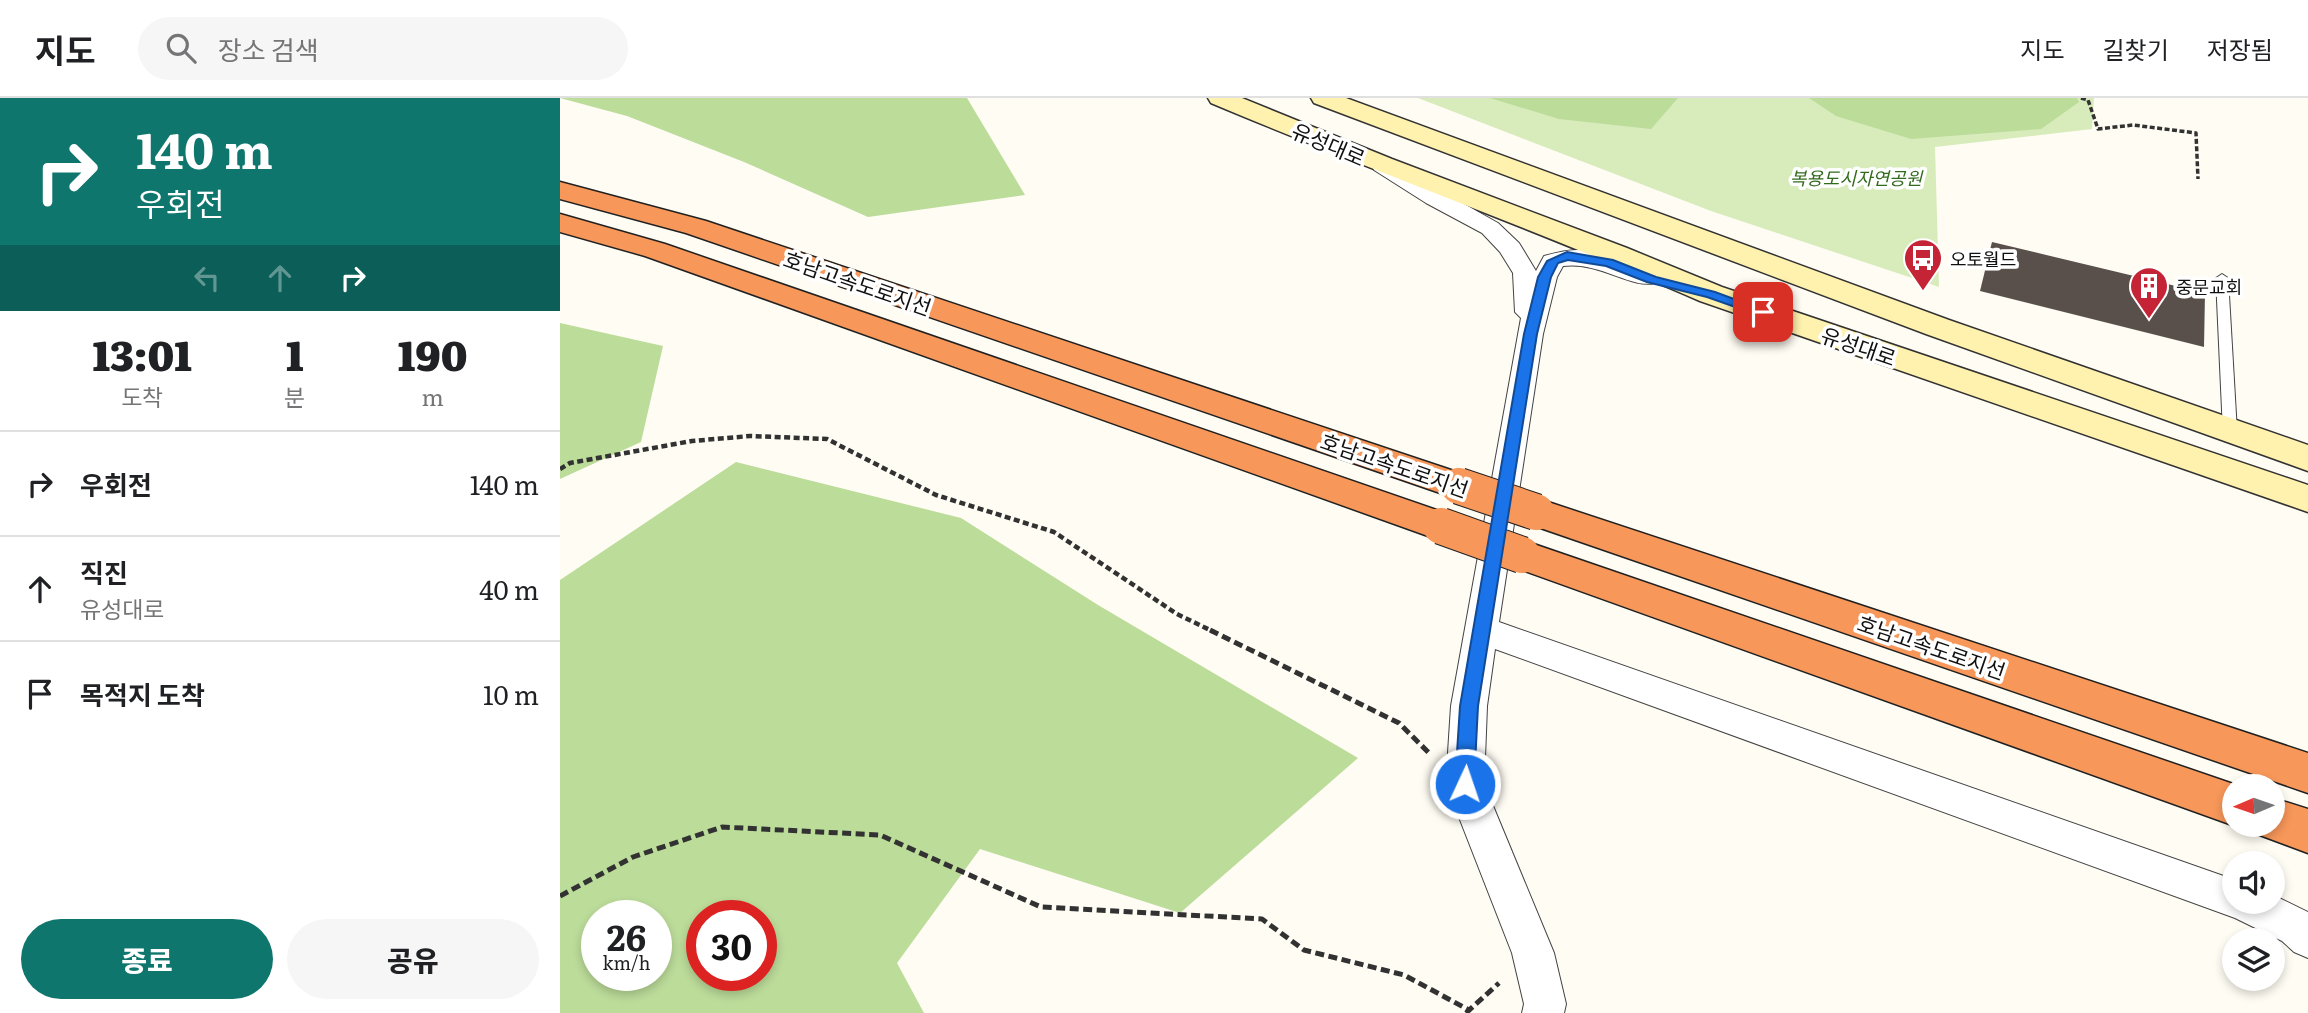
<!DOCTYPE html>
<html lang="ko">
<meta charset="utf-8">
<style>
body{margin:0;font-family:Literata,"Noto Sans KR",serif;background:#f6f6f6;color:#202124;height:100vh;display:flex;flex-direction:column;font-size:26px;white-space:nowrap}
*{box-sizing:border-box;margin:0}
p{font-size:23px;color:#757577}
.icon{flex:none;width:38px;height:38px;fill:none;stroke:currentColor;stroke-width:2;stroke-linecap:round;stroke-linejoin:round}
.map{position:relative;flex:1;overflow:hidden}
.side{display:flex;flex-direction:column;background:#fff;width:560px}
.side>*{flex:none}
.banner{background:#0f766e;color:#fff;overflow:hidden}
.needle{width:46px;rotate:268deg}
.tools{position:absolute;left:1662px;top:676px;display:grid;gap:14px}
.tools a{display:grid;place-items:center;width:63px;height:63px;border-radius:50%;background:#fff;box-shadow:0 4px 10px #0003;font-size:35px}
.speed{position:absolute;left:21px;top:802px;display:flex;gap:14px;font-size:35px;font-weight:700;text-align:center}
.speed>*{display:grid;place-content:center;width:91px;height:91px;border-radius:50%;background:#fff;box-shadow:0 4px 10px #0003;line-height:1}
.speed small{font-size:18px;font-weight:400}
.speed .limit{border:10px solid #d22;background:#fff;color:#111}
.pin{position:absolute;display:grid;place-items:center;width:60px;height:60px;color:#fff;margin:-30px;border-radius:14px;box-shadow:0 4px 10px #0006}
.me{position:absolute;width:77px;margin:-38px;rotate:3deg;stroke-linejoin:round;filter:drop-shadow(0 0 5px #0008)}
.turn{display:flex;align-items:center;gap:24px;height:147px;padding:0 21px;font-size:32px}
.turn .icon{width:91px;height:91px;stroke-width:2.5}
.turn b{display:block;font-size:49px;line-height:60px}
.lanes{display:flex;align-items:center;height:66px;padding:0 21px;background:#0003;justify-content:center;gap:35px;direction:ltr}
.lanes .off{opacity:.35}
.eta{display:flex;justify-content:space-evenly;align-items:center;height:119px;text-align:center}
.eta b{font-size:42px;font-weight:800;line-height:49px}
.action{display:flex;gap:14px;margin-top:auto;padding:14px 21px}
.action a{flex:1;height:80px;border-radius:42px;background:#0f766e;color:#fff;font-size:28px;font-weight:800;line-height:80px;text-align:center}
.action a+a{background:#f6f6f6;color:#202124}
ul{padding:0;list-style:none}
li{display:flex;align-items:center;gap:21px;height:105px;padding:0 21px;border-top:2px solid #e0e0e0}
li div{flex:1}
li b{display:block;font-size:26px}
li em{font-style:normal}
header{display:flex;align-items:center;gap:42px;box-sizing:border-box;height:98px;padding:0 35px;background:#fff;border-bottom:2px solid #e0e0e0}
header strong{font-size:33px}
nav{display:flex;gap:38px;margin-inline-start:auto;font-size:24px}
.search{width:490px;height:63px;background:#f6f6f6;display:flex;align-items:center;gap:18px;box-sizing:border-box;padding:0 24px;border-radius:38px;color:#757577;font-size:26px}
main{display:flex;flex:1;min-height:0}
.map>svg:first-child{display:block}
.green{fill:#d7ebbb}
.forest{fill:#bcdc9a;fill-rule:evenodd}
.building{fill:#59504c}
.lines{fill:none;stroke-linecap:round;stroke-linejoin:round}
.lane-casing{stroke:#434343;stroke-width:2}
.street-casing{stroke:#434343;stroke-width:2}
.secondary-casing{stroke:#323232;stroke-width:3}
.highway-casing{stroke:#212121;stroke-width:3}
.path-far2{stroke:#323232;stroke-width:3.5;stroke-dasharray:5 2.5;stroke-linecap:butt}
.path-far1{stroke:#323232;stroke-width:4.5;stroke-dasharray:6 3.5;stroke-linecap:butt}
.path{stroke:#323232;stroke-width:5;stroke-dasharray:9 4.5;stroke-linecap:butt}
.lane{fill:#fff;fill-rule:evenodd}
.street{fill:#fff;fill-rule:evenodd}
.secondary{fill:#fff1ae;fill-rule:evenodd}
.highway{fill:#f7975a;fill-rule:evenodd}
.highway-bridge-casing{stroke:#212121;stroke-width:38;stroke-linecap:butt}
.highway-bridge{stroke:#f7975a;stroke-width:36}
.route{fill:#1a73e8;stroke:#114b97;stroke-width:2}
.labels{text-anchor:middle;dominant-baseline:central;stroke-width:7;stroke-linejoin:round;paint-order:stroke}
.far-park-label{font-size:18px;font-style:italic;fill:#336b1e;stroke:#fff}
.far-poi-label{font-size:18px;fill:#101010;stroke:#fff;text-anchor:start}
.street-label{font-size:21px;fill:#101010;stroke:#fff}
</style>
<header>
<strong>지도</strong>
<div class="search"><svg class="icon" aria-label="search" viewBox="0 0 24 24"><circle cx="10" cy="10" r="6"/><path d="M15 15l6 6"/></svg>장소 검색</div>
<nav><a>지도</a><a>길찾기</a><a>저장됨</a></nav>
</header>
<main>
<section class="side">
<div class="banner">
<div class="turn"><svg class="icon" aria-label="right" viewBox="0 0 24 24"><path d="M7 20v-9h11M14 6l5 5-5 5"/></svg><div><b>140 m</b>우회전</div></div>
<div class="lanes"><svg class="icon off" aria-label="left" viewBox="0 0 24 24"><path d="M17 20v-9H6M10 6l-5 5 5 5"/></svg><svg class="icon off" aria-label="ahead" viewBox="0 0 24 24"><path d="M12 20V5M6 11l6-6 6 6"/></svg><svg class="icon" aria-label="right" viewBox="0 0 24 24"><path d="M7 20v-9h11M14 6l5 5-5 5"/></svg></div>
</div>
<div class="eta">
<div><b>13:01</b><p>도착</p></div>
<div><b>1</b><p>분</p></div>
<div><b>190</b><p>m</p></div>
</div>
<ul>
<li><svg class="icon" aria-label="right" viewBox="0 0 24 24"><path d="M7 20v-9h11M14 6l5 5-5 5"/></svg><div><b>우회전</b></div><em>140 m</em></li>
<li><svg class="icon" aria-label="ahead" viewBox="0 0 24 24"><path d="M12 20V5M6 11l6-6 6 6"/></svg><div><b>직진</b><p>유성대로</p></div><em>40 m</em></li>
<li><svg class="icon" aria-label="arrive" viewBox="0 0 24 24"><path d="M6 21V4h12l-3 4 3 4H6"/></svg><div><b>목적지 도착</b></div><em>10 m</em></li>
</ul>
<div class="action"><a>종료</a><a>공유</a></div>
</section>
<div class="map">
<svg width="1748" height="915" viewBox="0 0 1748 915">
<rect width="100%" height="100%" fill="#fffcf3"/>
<!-- green -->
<path class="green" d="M858,0h676l-2,31 -157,18 4,140 -228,-76z"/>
<!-- forest -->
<g class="forest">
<path d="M0,0h407l58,97 -157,22 -124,-55 -117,-46z"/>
<path d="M930,0h188l-27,31 -92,-10z"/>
<path d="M1249,0h268l2,4 -38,27 -130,10 -75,-23z"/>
<path d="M0,225l103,23 -22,96 -81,37z"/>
<path d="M176,364l225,56 137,87 260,153 -178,155 -200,-64 -83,114 27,50h-364v-433zM37,817h59v60h-59zM201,817v60h-59v-60z"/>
</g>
<!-- building -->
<path class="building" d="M1432,144l213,51 -1,54 -224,-56z"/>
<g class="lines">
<defs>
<path id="lane" d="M1662,176l6,4 9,154 -7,5 -7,-5 -7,-154z"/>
<path id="street" d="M822,60l116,65 21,20 17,28 8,-15c11,-3 22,-6 33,-6 19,0 71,13 81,28l-3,5c-24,6 -56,-22 -92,-17l-6,11 -14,57 -44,288 736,258v21h38v-6l35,17v46l-14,-6 -12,-11 -47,-23 -740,-269 -8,57 -3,78 70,169 12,51 -2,9h-42l2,-9 -12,-51 -66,-169 5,-78 70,-388 -6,-6 -2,-39 -13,-21 -18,-19 -56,-30 -52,-33 -3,-5 3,-5z"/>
<g id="secondary">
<path d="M648,0h34l150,61 235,89 95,39 586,198v27l-608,-211c-161,-70 -327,-130 -489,-198z"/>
<path d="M751,0h35l603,222 359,125v26l-382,-137 -612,-231z"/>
</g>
<g id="highway">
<path d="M0,84l146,39 766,256 5,9 -5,9 -13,4 -13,-4 -760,-262 -126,-34z"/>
<path d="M0,116l105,30 789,272 6,10 -6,10 -13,4 -13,-4 -783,-280 -85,-24z"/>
<path d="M976,400l772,255v40l-785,-271 -6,-10 6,-10z"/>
<path d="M962,442l717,246h-4v38h4l-4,2 -727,-261 -5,-10 5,-10z"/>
<path d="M1713,700l35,11v44l-51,-19 -5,-10h21z"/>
</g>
</defs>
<!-- lane casing -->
<use href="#lane" class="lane-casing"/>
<!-- street casing -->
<use href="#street" class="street-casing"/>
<!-- secondary casing -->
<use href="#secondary" class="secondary-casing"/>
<!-- highway casing -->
<use href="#highway" class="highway-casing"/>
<!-- path-far2 -->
<path class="path-far2" d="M1521,0l7,2 10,29 35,-4 63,8 2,46"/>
<!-- path-far1 -->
<path class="path-far1" d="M0,371l10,-6 122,-22 58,-5 77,3 109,56 118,37 123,82 37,18"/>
<!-- path -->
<g class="path">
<path d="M650,532l189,93 30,30"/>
<path d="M0,798l73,-39 89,-30 158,8 161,72 221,12 42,31 100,25 65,35"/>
<path d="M906,915l33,-30"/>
</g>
<!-- lane -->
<use href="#lane" class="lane"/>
<!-- street -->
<use href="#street" class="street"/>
<!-- secondary -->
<use href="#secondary" class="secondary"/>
<!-- highway -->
<use href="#highway" class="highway"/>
<defs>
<g id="highway-bridge">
<path d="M899,388l77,26"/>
<path d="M881,428l81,29"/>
</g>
</defs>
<!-- highway-bridge casing -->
<use href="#highway-bridge" class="highway-bridge-casing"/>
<!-- highway-bridge -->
<use href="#highway-bridge" class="highway-bridge"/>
</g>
<!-- route -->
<path class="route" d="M1007,154l46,8 43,17 59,15 54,20 -6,4 -5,-1 -51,-18 -60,-15 -41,-16 -38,-6 -10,3 -7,14 -14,57 -59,372 -4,78 -3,6 -6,3 -7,-3 -3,-6 5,-78 64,-372 14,-57 9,-16z"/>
<!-- icons -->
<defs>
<symbol id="bus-pin" viewBox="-11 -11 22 30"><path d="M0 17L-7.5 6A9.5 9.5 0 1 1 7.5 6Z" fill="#c42436" stroke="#fff"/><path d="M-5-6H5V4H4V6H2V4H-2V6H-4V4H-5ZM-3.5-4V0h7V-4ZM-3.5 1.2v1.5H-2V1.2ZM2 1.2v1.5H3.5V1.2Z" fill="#fff"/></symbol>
<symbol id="building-pin" viewBox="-11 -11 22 30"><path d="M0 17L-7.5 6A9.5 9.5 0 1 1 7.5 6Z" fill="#c42436" stroke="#fff"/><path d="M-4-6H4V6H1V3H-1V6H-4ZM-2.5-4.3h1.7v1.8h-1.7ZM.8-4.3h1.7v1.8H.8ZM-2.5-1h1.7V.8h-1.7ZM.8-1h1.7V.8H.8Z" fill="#fff"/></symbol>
</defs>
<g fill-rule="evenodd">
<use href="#bus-pin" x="1341" y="138" width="44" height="60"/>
<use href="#building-pin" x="1567" y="166" width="44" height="60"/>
</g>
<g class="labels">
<!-- far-park labels -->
<g class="far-park-label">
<text x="1296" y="79">복용도시자연공원</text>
</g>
<!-- far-poi labels -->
<g class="far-poi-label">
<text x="1390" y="160">오토월드</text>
<text x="1616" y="188">중문교회</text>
</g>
<!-- street labels -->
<g class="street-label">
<text transform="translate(769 45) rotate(23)">유성대로</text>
<text transform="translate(298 184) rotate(19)">호남고속도로지선</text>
<text transform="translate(1299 247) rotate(19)">유성대로</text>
<text transform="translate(835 366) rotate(19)">호남고속도로지선</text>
<text transform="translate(1372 548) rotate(19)">호남고속도로지선</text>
</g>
</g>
</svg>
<div class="tools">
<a><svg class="needle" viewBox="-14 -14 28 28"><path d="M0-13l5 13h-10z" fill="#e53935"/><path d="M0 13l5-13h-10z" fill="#757577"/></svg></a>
<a><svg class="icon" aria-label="sound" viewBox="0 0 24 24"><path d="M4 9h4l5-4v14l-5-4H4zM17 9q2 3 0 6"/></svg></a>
<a><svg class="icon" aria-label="layers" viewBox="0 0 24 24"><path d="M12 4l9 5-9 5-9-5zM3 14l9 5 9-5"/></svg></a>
</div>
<div class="speed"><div>26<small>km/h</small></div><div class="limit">30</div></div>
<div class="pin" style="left:1203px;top:214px;background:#d93025"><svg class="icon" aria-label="arrive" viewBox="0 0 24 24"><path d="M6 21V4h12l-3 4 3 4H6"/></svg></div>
<svg class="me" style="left:905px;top:686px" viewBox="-20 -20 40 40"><circle r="17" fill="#1a73e8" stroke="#fff" stroke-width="3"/><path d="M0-11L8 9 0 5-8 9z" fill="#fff"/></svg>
</div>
</main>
